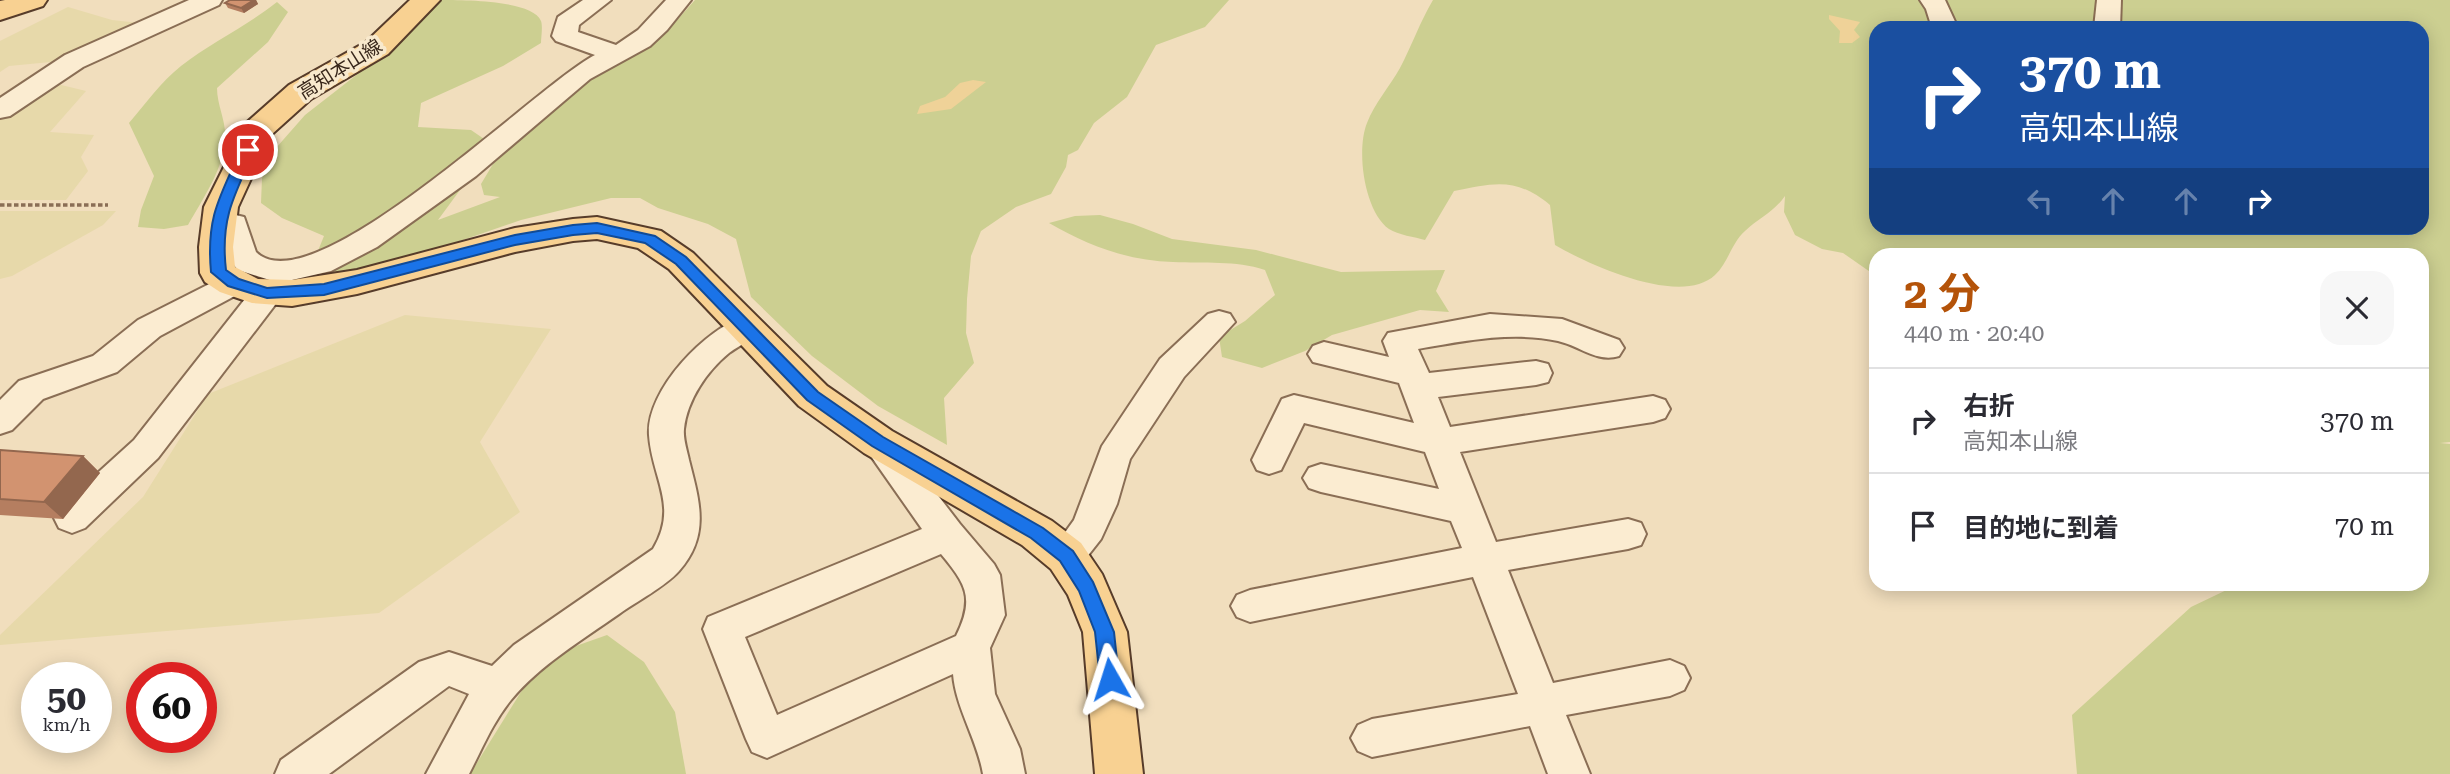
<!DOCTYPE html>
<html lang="ja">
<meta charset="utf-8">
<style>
body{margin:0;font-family:"Roboto Serif","Noto Sans JP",serif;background:#f7f7f7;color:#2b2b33;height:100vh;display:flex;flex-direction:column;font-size:26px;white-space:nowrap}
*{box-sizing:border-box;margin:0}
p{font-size:23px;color:#7c7c81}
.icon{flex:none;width:38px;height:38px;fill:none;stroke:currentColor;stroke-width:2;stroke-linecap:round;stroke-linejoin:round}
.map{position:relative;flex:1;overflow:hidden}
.side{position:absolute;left:1869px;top:248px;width:560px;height:343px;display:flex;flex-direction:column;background:#fff;border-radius:21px;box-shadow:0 4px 18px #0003}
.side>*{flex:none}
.hud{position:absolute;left:1869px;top:21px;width:560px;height:214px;border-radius:21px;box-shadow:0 4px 18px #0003;background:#1a4fa0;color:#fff;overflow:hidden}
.speed{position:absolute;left:21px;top:662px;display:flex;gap:14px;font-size:35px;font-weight:700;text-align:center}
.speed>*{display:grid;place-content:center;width:91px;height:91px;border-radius:50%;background:#fff;box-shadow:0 4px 18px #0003;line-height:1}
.speed small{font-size:18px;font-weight:400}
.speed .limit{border:10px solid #d22;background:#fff;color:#111}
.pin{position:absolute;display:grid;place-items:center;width:60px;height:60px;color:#fff;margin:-30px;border:4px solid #fff;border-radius:50%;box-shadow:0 2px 7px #0007}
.me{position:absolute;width:77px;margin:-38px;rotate:354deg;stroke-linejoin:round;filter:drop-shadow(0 0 5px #0008)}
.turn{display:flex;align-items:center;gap:24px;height:147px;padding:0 35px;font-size:32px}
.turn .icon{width:91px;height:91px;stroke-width:2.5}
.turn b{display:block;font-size:49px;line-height:60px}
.lanes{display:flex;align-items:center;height:66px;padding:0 35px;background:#0003;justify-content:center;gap:35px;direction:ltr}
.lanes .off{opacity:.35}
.round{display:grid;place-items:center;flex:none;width:74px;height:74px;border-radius:21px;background:#f7f7f7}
.summary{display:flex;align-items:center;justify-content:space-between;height:119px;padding:0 35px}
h1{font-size:42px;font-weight:700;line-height:52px;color:#b45309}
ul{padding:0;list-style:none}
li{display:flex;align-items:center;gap:21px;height:105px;padding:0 35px;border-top:2px solid #e1e1e2}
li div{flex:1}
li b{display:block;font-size:26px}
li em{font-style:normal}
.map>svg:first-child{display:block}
.farmland{fill:#e7d9aa}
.green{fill:#cccf91;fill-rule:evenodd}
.sand{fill:#efd298}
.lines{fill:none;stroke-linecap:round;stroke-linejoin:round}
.minor-casing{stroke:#8a6e55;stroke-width:4}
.major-casing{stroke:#573c2a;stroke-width:4}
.path{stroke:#8a6e55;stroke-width:3.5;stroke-dasharray:4.5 2.5;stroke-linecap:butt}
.minor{fill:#fbecd1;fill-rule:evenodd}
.major{fill:#f8d192;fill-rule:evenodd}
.wall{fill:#b57e60}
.shaded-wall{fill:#93674e}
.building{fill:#d29370;stroke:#93674e;stroke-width:2}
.route{fill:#1a73e8;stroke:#114b97;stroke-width:2}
.labels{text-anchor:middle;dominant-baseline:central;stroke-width:7;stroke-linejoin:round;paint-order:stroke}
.street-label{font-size:19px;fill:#38271b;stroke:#f8e9cd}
</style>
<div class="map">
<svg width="2450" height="774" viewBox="0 0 2450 774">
<rect width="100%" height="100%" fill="#f1debd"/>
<!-- farmland -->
<g class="farmland">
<path d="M68,7l44,13 27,3 -78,38 -52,5 -9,6v-31z"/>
<path d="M49,82l37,9 -36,41 44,3 -13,22 7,14 -22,29h-66v-85z"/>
<path d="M0,211h116l-13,14 -91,51 -12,3z"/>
<path d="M405,315l146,14 -71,113 40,70 -141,101 -379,32v-10l143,-138 65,-103z"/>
</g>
<!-- green -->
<g class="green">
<path d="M439,0c24,0 94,0 102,21 2,6 0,16 0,22l-38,23 -82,37 -3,24 53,3 16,11 -2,21 -25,28 -22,30 62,-23 -16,-2 -3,-11 12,-20 50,-44 20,-25 99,-58 33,-37h534l-24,27 -49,18 -29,52 -33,26 -16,27 -10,5 -2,12 -15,27 -35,13 -35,24 -10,25 -4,43 -1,34 8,30 -30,35 3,47 -69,-39 -66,-50 -61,-59 -15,-58 -28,-15 -50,-16 -18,-10h-29l-90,22 -113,39 -64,19 -33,-10 13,-32 -42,-18 -21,-15 1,-25 14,-30 29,-33 95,-74z"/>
<path d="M1433,0h1017v442l-10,1 10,1v330h-373l-5,-59 119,-108 46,-22 185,-1v-328h-546v20l-33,-23 -21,-4 -27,-14 -11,-23 1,-16c-11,16 -26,22 -40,35 -13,11 -17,32 -30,44 -34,32 -126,-10 -160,-30l-5,-40c-34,-28 -55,-22 -96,-14l-29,49c-10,-3 -27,-5 -36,-11 -25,-18 -33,-79 -22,-106 7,-19 23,-37 33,-55 12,-23 20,-46 33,-68zM1876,28h546v200h-546z"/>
<path d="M277,2l11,10 -20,30 -51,46c0,18 10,34 8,53 -2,29 -23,59 -37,84l-24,4 -26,-2 3,-17 13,-34 -25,-53c17,-20 32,-41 52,-57 31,-24 66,-40 96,-64z"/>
<path d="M1100,215l33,9 39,15 84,11 85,22 104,-2 -9,21 13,21 -29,-2 -88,25 -27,16 -43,17 -40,-11 -3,-20 26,-16 30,-26 -10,-25c-30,-10 -60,-6 -92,-8 -45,-1 -86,-17 -124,-39l26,-7z"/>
<path d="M607,635l37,27 31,50 11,62h-216l72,-116z"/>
</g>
<!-- sand -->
<g class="sand">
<path d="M1829,15l31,7 -6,8 6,7 -8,6h-13l1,-12 -11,-12z"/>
<path d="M973,80l13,2 -35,27 -34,5 3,-8 25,-9 15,-14z"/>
</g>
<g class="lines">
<defs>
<g id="minor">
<path d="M189,0h33l-3,5 -136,62 -73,49 -10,2v-20l65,-43z"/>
<path d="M583,0h28l-32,25 -1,7 38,13 22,-15 28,-30h25l-24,30 -17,16 -60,33 -114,97 -99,71 -46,24 -52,12 -41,-13c-10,-11 -15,-24 -17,-39l-12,-3 -5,-7 5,-7 10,-3 25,6 12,35c57,56 283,-169 339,-197l-39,-14 -4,-5 6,-19z"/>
<path d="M1920,0h25l13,28h-26l-6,-19z"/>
<path d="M2097,0h24l-1,28h-26z"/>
<path d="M233,272l11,3 4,8 -4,8 -84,45 -43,36 -74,27 -31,31 -12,4v-34l19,-19 74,-25 45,-36z"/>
<path d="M267,282l11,3 5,8 -5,8 -120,157 -73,70 -13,5 -13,-5 -5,-10 5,-10 75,-68 122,-155z"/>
<path d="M1219,311l11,3 5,8 -51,55 -54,82 -13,45 -16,35 -22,28 -13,4 -13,-4 -5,-11 26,-36 28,-74 58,-87 48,-45z"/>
<path d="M1490,314l72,5 57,21 5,8 -5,8c-22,7 -39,-10 -61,-15 -46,-10 -94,0 -140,8l11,24 107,-12 12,3 4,9 -4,9 -12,3 -98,12 12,30 203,-31 12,4 5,9 -5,9 -12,4 -193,30 36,90 132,-23 13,4 5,11 -5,11 -13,4 -120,21 45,113 117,-23 14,6 6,12 -6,12 -14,6 -104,19 24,59h-42l-18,-48 -158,31 -14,-6 -7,-13 7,-13 14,-6 146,-25 -45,-117 -223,45 -13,-5 -6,-11 6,-11 13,-5 212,-42 -11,-27 -130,-29 -12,-4 -6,-10 6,-10 12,-4 118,25 -14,-37 -121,-29 -23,47 -12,4 -12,-4 -5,-10 30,-61 12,-4 120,28 -15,-40 -86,-21 -5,-8 5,-8 11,-4 65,15 -6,-16 5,-8z"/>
<path d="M746,316l11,3 5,8c-8,13 -21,17 -33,26 -22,18 -42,47 -45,76 -1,10 3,21 5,31 10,40 22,75 -10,111 -13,15 -43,31 -60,43 -37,26 -79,51 -108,86 -18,22 -29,49 -42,74h-43l43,-80 -20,-8 -120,88h-54l6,-14 138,-98 30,-10 43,14 22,-21 139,-96c26,-43 -1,-70 -4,-114 -3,-45 57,-107 97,-119z"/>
<path d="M878,429l12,4 70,91 34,40 6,11 5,40 -15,33 5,46 25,55 5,25h-42c-6,-35 -27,-65 -30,-100l-186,84 -15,-6 -6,-13 -43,-110 5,-12 214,-88 -61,-87 5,-9zM941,554c25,30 34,44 15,82l-179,79 -32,-78z"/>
</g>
<g id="major">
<path d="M5,0h42l-4,6 -43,14v-19z"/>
<path d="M410,0h30l-52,54 -77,45 -40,36 -33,72 -5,40 2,20 23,12 34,1 65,-10 158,-42 58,-9 24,-2 64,14 32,22 134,133 65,45 160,90 29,22 21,31 25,58 16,142h-48l-12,-142 -15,-37 -17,-26 -29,-24 -158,-92 -65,-47 -130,-137 -31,-21 -41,-9 -24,2 -58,11 -158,42 -65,12 -40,-3 -32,-11 -15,-10 -5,-9 -1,-26 5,-40 42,-84 43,-38 77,-43z"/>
</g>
</defs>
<!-- minor casing -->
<use href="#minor" class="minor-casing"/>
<!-- major casing -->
<use href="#major" class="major-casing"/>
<!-- path -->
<path class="path" d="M0,205h108"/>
<!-- minor -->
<use href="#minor" class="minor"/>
<!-- major -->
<use href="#major" class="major"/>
</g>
<!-- wall -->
<g class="wall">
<path d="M230,0h26l2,4 -14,9 -16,-5 -3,-5z"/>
<path d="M0,450l83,6 17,17 -37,46 -63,-4z"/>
</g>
<!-- shaded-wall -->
<g class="shaded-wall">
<path d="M254,0h2l2,4 -14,9 -3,-5z"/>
<path d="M83,456l17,17 -37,46 -19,-17z"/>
</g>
<!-- building -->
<g class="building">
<path d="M230,0h24l-13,8 -16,-5z"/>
<path d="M0,450l83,6 -39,46 -44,-3z"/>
</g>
<!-- route -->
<path class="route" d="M248,146l7,4c-21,45 -35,69 -29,120l13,9 28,9 57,-4 191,-49 58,-10 24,-2 58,13 31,21 132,135 65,45 160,91 30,23 20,31 21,50 5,47 -3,6 -6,2 -7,-2 -3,-6 -5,-47 -16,-41 -19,-30 -29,-23 -159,-92 -65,-46 -131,-136 -31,-21 -48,-10 -24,2 -58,10 -191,50 -57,3 -39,-12 -17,-14c-5,-54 8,-74 30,-122z"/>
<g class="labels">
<!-- street labels -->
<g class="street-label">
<text transform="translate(340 69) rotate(-32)">高知本山線</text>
</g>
</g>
</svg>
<div class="speed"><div>50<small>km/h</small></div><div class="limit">60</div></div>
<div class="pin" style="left:248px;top:150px;background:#d93025"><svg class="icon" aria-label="arrive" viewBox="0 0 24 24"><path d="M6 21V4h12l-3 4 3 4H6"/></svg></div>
<svg class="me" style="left:1110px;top:679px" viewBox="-20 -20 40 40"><path d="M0-17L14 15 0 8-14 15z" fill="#1a73e8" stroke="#fff" stroke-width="4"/></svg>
<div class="hud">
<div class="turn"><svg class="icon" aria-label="right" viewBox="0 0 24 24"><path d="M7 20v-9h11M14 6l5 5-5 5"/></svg><div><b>370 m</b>高知本山線</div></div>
<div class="lanes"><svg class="icon off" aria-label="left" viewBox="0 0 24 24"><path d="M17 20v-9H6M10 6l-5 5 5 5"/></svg><svg class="icon off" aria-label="ahead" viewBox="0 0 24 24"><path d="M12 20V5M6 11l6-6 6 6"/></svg><svg class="icon off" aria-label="ahead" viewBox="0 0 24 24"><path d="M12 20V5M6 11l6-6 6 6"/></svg><svg class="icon" aria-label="right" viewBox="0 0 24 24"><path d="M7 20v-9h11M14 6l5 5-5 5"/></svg></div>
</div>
<section class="side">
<div class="summary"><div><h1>2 分</h1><p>440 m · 20:40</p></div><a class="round"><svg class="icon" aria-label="close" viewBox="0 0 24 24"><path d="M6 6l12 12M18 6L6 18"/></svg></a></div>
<ul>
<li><svg class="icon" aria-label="right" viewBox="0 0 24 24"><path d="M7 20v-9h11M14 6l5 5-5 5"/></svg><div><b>右折</b><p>高知本山線</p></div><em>370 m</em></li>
<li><svg class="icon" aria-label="arrive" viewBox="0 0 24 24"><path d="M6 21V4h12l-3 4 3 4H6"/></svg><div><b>目的地に到着</b></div><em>70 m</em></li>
</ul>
</section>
</div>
